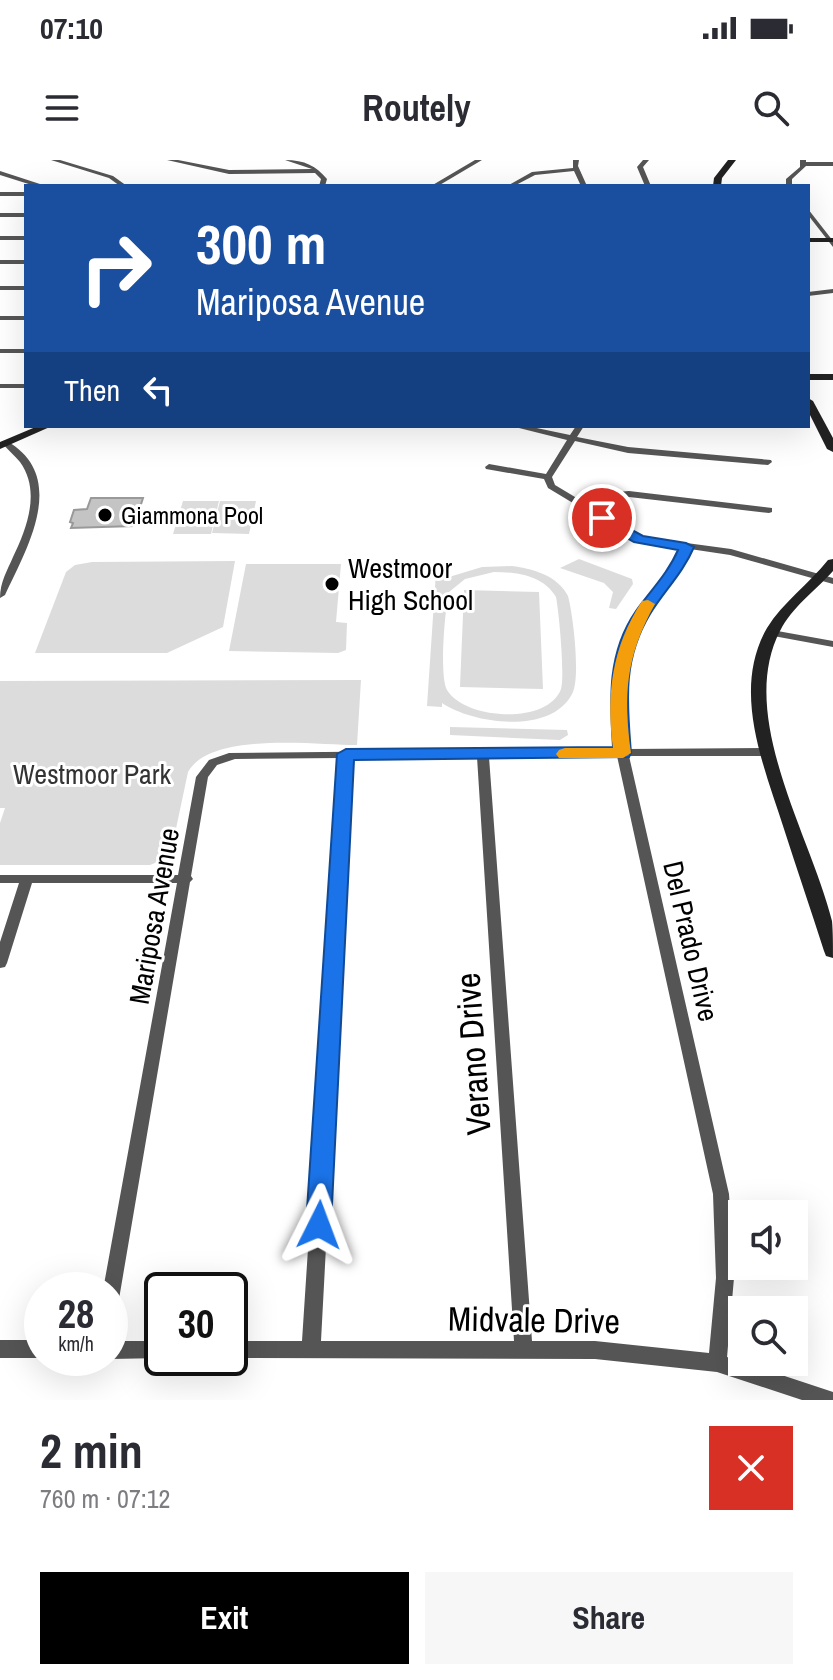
<!DOCTYPE html>
<meta charset="utf-8">
<style>
body{margin:0;font-family:"Archivo Narrow",sans-serif;background:#f7f7f7;color:#2b2b33;height:100vh;display:flex;flex-direction:column;font-size:30px;white-space:nowrap}
*{box-sizing:border-box;margin:0}
p{font-size:26px;color:#7c7c81}
.icon{flex:none;width:44px;height:44px;fill:none;stroke:currentColor;stroke-width:2;stroke-linecap:round;stroke-linejoin:round}
.map{position:relative;height:1240px;overflow:hidden}
.details{display:flex;flex-direction:column;background:#fff;flex:1}
.details>*{flex:none}
.banner{position:absolute;left:24px;top:24px;width:786px;height:244px;border-radius:0px;box-shadow:0 8px 32px #0002;background:#1a4fa0;color:#fff;overflow:hidden}
.tools{position:absolute;left:728px;top:1040px;display:grid;gap:16px}
.tools a{display:grid;place-items:center;width:80px;height:80px;border-radius:0px;background:#fff;box-shadow:0 8px 32px #0002;font-size:40px}
.speed{position:absolute;left:24px;top:1112px;display:flex;gap:16px;font-size:40px;font-weight:700;text-align:center}
.speed>*{display:grid;place-content:center;width:104px;height:104px;border-radius:50%;background:#fff;box-shadow:0 8px 32px #0002;line-height:1}
.speed small{font-size:20px;font-weight:400}
.speed .limit{border:4px solid #111;border-radius:12px;background:#fff;color:#111}
.pin{position:absolute;display:grid;place-items:center;width:68px;height:68px;color:#fff;margin:-34px;border:4px solid #fff;border-radius:50%;box-shadow:0 2px 8px #0007}
.me{position:absolute;width:88px;margin:-44px;rotate:3deg;stroke-linejoin:round;filter:drop-shadow(0 0 6px #0008)}
.turn{display:flex;align-items:center;gap:28px;height:168px;padding:0 40px;font-size:36px}
.turn .icon{width:104px;height:104px;stroke-width:2.5}
.turn b{display:block;font-size:56px;line-height:68px}
.then{display:flex;align-items:center;height:76px;padding:0 40px;background:#0003;gap:16px;font-size:30px}
.round{display:grid;place-items:center;flex:none;width:84px;height:84px;border-radius:0px;background:#f7f7f7}
.headline{display:flex;align-items:center;justify-content:space-between;height:136px;padding:0 40px}
h1{font-size:48px;font-weight:700;line-height:60px}
.action{display:flex;gap:16px;margin-top:auto;padding:16px 40px}
.action a{flex:1;height:92px;border-radius:0px;background:#000;color:#fff;font-size:32px;font-weight:700;line-height:92px;text-align:center}
.action a+a{background:#f7f7f7;color:#2b2b33}
.status{display:flex;justify-content:space-between;align-items:center;height:56px;padding:0 40px;background:#fff;direction:ltr}
.status svg{height:22px;fill:currentColor}
header{display:flex;justify-content:space-between;align-items:center;height:104px;padding:0 40px;background:#fff;font-size:36px;font-weight:700}
.map>svg:first-child{display:block}
.green{fill:#dcdcdc;fill-rule:evenodd}
.building{fill:#c4c4c4;stroke:#999;stroke-width:2}
.lines{fill:none;stroke-linecap:round;stroke-linejoin:round}
.street{fill:#555;fill-rule:evenodd}
.secondary{fill:#222;fill-rule:evenodd}
.route{fill:#1a73e8;stroke:#114b97;stroke-width:2}
.slow{fill:#f59e0b}
.poi-dot{fill:#000;stroke:#fff;stroke-width:3}
.labels{text-anchor:middle;dominant-baseline:central;stroke-width:6;stroke-linejoin:round;paint-order:stroke}
.far-poi-label{font-size:24px;fill:#000;stroke:#fff;text-anchor:start}
.poi-label{font-size:28px;fill:#000;stroke:#fff;text-anchor:start}
.park-label{font-size:28px;fill:#333;stroke:#fff}
.street-label{font-size:28px;fill:#000;stroke:#fff}
.near-street-label{font-size:34px;fill:#000;stroke:#fff}
</style>
<div class="status"><b>07:10</b><svg viewBox="0 0 49 12"><path d="M0 12V9h3v3zM5 12V6h3v6zM10 12V3h3v9zM15 12V0h3v12zM26 1h20v11H26zM47 4h2v5h-2z"/></svg></div>
<header><svg class="icon" aria-label="menu" viewBox="0 0 24 24"><path d="M4 6h16M4 12h16M4 18h16"/></svg>Routely<svg class="icon" aria-label="search" viewBox="0 0 24 24"><circle cx="10" cy="10" r="6"/><path d="M15 15l6 6"/></svg></header>
<div class="map">
<svg width="833" height="1240" viewBox="0 0 833 1240">
<rect width="100%" height="100%" fill="#fff"/>
<!-- green -->
<g class="green">
<path d="M183,341h36l-8,33h-38z"/>
<path d="M220,341h36l-7,33 -37,-1z"/>
<path d="M579,399l53,20 1,5 -17,25 -7,-1 4,-16 -9,-9 -44,-15z"/>
<path d="M235,401l-12,66 -56,26h-132l31,-81 9,-7 17,-3z"/>
<path d="M246,404h95l-5,58 11,1 -1,27 -8,3 -109,-2z"/>
<path d="M512,406c21,3 45,9 56,30 5,18 13,83 4,98 -21,41 -99,30 -130,9v4l-15,-1 9,-134h12l1,5 33,-10zM494,412c22,0 49,3 62,25 3,15 9,79 5,92 -13,36 -96,31 -114,1 -8,-14 -2,-81 2,-98l16,-13z"/>
<path d="M464,430l75,2 4,97 -83,-2z"/>
<path d="M361,520l-4,65c-42,0 -146,-14 -169,27l-18,85 -20,8h-150v-42l5,-15h-5v-127z"/>
<path d="M450,567l117,3 1,5 -8,5 -110,-5z"/>
</g>
<!-- building -->
<path class="building" d="M91,338h52l-9,28 -63,2 2,-5 -3,-1 4,-12 13,-1z"/>
<g class="lines">
<!-- street -->
<g class="street">
<path d="M51,0h9l53,16 14,10h-7l-11,-8z"/>
<path d="M167,0h11l51,10 83,-1 -27,-9c20,0 31,6 42,19l-2,7h-6l2,-7 -6,-6 -86,1z"/>
<path d="M475,0h7l-44,26h-7z"/>
<path d="M573,0h6l-1,6 9,20h-6l-7,-15 -39,4 -21,11h-7l25,-14 41,-4z"/>
<path d="M643,0h6l-6,7 8,19h-6l-8,-19z"/>
<path d="M800,0h6v2h27v4h-27l-14,13v7h-6v-7l14,-12z"/>
<path d="M0,11l43,14 1,1h-9l-35,-11z"/>
<rect x="0" y="32" width="26" height="4"/>
<path d="M808,49l25,32v6l-25,-32z"/>
<rect x="0" y="53" width="26" height="4"/>
<rect x="0" y="76" width="26" height="4"/>
<rect x="0" y="100" width="26" height="4"/>
<rect x="0" y="126" width="26" height="4"/>
<path d="M833,129v4l-25,3v-4z"/>
<rect x="0" y="156" width="26" height="4"/>
<rect x="0" y="189" width="26" height="4"/>
<rect x="0" y="224" width="26" height="4"/>
<path d="M511,266h16l43,9 6,-9h8l-7,11 51,10 143,13 1,2 -4,3 -140,-12 -53,-12 -23,36 3,8 25,15 25,-7 24,-2 143,17v4l-3,1 -140,-16 -24,2 -19,4 56,34 89,12 102,29v6l-103,-29 -40,-6c-9,24 -29,40 -42,62 -24,39 -31,93 -21,138l140,-1 6,4 -6,4h-138l100,438 5,84 -7,79 103,34 3,1v8h-31l-85,-28 -122,-13 -367,-1h2v-17h72l38,-583 -105,1 -18,6 -9,12 -17,99 2,3 -3,3 -71,417 -3,6 -6,2v-17h-7l74,-407h-145l-25,80 -2,4 -5,1v-26l19,-59h-19v-8h178l18,-98 13,-17 20,-7 387,-4c-10,-45 -2,-99 23,-139 13,-21 33,-38 42,-62l-45,-7 -88,-53 -4,-9 -58,-10 -1,-2 4,-3 57,10 21,-34zM617,596l96,438 3,84 -7,75 -114,-12h-63l-43,-584zM477,597l37,584h-193l31,-583z"/>
<path d="M7,281c62,36 20,107 -2,154l-5,3c0,-16 7,-27 13,-41 14,-29 28,-66 7,-95 -5,-6 -12,-12 -17,-18z"/>
<path d="M772,470l61,11v6l-65,-12 -1,-2 1,-2z"/>
<rect x="0" y="1180" width="42" height="18"/>
<path d="M110,1181h52v17h2l-54,1 -2,-1h2z"/>
</g>
<!-- secondary -->
<g class="secondary">
<path d="M728,0h8l-14,18 -1,8h-8l1,-8z"/>
<rect x="808" y="78" width="25" height="4"/>
<rect x="808" y="214" width="25" height="6"/>
<path d="M808,238l5,3 20,37v14l-6,-3 -19,-38z"/>
<path d="M38,266h14l-52,23v-7z"/>
<path d="M833,399v12c-18,20 -41,36 -53,60 -44,85 31,205 52,290 1,11 1,25 1,37l-7,-2 -2,-5c-13,-41 -27,-81 -40,-122 -20,-63 -53,-138 -17,-201 16,-26 42,-44 61,-68z"/>
</g>
</g>
<!-- route -->
<path class="route" d="M602,354l41,22 43,7 8,4c-11,26 -30,44 -44,67 -28,46 -23,89 -19,139l-2,4 -275,3 -23,465 -3,8 -9,3 -9,-3 -4,-8 31,-471 9,-5 267,-2c-3,-48 -6,-94 23,-136 15,-21 32,-38 42,-61l-44,-8 -37,-21v-6z"/>
<!-- slow -->
<path class="slow" d="M648,440l7,4c-29,52 -32,90 -24,149l-8,5h-64l-3,-4 3,-4 6,-2h48c-7,-55 -1,-100 29,-147z"/>
<!-- markers -->
<g class="poi-dot">
<circle cx="105" cy="355" r="8"/>
<circle cx="332" cy="424" r="8"/>
</g>
<g class="labels">
<!-- far-poi labels -->
<g class="far-poi-label">
<text x="121" y="355">Giammona Pool</text>
</g>
<!-- poi labels -->
<g class="poi-label">
<text x="348" y="408">Westmoor<tspan x="348" dy="32">High School</tspan></text>
</g>
<!-- park labels -->
<g class="park-label">
<text x="92" y="614">Westmoor Park</text>
</g>
<!-- street labels -->
<g class="street-label">
<text transform="translate(154 756) rotate(-80)">Mariposa Avenue</text>
<text transform="translate(691 781) rotate(77)">Del Prado Drive</text>
</g>
<!-- near-street labels -->
<g class="near-street-label">
<text transform="translate(473 894) rotate(-94)">Verano Drive</text>
<text transform="translate(534 1160) rotate(1)">Midvale Drive</text>
</g>
</g>
</svg>
<div class="tools">
<a><svg class="icon" aria-label="sound" viewBox="0 0 24 24"><path d="M4 9h4l5-4v14l-5-4H4zM17 9q2 3 0 6"/></svg></a>
<a><svg class="icon" aria-label="search" viewBox="0 0 24 24"><circle cx="10" cy="10" r="6"/><path d="M15 15l6 6"/></svg></a>
</div>
<div class="speed"><div>28<small>km/h</small></div><div class="limit">30</div></div>
<div class="pin" style="left:602px;top:358px;background:#d93025"><svg class="icon" aria-label="arrive" viewBox="0 0 24 24"><path d="M6 21V4h12l-3 4 3 4H6"/></svg></div>
<svg class="me" style="left:319px;top:1065px" viewBox="-20 -20 40 40"><path d="M0-17L14 15 0 8-14 15z" fill="#1a73e8" stroke="#fff" stroke-width="4"/></svg>
<div class="banner">
<div class="turn"><svg class="icon" aria-label="right" viewBox="0 0 24 24"><path d="M7 20v-9h11M14 6l5 5-5 5"/></svg><div><b>300 m</b>Mariposa Avenue</div></div>
<div class="then">Then<svg class="icon" aria-label="left" viewBox="0 0 24 24"><path d="M17 20v-9H6M10 6l-5 5 5 5"/></svg></div>
</div>
</div>
<section class="details">
<div class="headline"><div><h1>2 min</h1><p>760 m · 07:12</p></div><a class="round" style="background:#d93025;color:#fff"><svg class="icon" aria-label="close" viewBox="0 0 24 24"><path d="M6 6l12 12M18 6L6 18"/></svg></a></div>
<div class="action"><a>Exit</a><a>Share</a></div>
</section>
